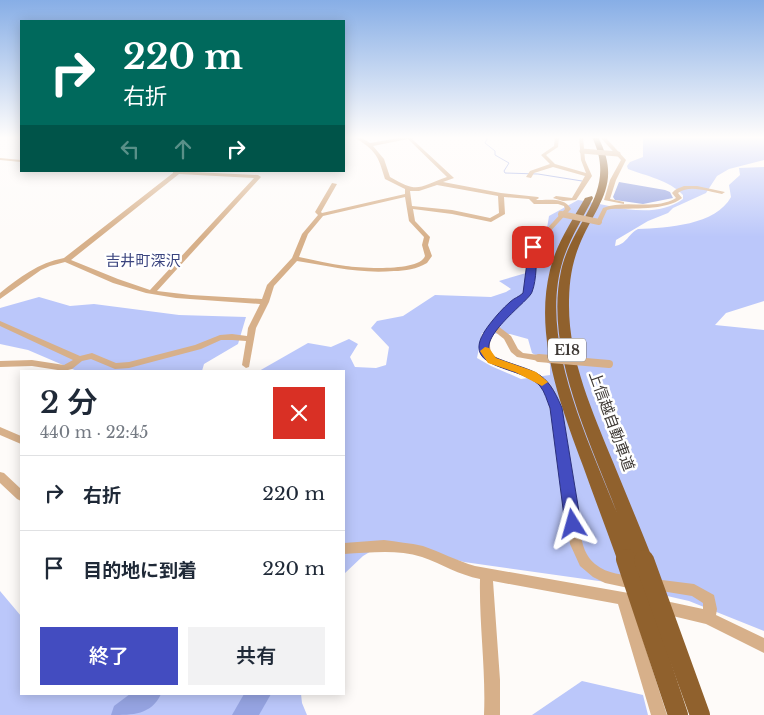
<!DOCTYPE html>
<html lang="ja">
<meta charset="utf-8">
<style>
body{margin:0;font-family:"Libre Baskerville","Noto Sans JP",serif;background:#f2f2f3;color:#1f2937;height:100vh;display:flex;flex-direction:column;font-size:19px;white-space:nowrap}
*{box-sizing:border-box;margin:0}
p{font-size:16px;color:#747a83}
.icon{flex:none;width:28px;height:28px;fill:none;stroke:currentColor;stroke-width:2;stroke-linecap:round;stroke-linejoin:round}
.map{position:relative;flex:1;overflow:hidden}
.side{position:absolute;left:20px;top:370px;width:325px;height:325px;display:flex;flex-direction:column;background:#fff;border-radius:0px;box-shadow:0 2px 12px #0003}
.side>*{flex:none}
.top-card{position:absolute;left:20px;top:20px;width:325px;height:152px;border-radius:0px;box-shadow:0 2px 12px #0003;background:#00695c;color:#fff;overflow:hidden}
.pin{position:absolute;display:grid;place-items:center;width:42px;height:42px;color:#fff;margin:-21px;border-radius:10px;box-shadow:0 2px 8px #0006}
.me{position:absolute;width:55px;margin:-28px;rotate:352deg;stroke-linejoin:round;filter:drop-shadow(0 0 4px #0008)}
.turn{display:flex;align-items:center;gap:18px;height:105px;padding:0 20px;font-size:22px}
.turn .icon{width:65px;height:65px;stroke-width:2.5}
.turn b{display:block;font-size:35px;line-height:42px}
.lanes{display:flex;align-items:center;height:48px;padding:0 20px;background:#0003;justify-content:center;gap:25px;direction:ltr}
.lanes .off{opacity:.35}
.round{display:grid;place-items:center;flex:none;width:52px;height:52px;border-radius:0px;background:#f2f2f3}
.head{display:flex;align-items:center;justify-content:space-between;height:85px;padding:0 20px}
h1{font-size:30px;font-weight:600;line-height:38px}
.primary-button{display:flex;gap:10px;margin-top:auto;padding:10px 20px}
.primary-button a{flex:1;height:58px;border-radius:0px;background:#434cc0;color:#fff;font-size:20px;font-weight:600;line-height:58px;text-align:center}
.primary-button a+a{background:#f2f2f3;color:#1f2937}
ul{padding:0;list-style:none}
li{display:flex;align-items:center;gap:15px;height:75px;padding:0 20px;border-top:1px solid #e0e1e3}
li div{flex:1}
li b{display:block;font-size:19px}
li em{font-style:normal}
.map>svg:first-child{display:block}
.green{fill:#bbc7fa;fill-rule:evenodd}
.water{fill:#96a4e2}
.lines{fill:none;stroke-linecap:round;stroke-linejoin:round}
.stream{stroke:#96a4e2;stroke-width:1}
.river{fill:#96a4e2;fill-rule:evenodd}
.minor{fill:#d7b08a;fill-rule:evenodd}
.highway{fill:#90612d;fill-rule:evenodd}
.minor-bridge-far2{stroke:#d7b08a;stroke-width:5}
.minor-bridge-far1{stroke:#d7b08a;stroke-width:6}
.minor-bridge{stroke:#d7b08a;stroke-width:8}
.highway-bridge{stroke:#90612d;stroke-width:20}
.route{fill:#434cc0;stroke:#2c317d}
.slow{fill:#f59e0b}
.labels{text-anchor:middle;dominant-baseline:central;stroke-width:5;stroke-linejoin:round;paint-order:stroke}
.shield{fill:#fff;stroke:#787472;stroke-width:1}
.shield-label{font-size:14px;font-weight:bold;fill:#3e3935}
.far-quarter-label{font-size:15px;fill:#3a447f;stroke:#fff}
.street-label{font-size:15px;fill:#3e3935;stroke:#fff}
</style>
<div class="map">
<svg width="764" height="715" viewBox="0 0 764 715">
<rect width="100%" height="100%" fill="#fefbf9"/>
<!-- green -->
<g class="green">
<path d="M643,137h121v23l-35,9 -12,7 -11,17 -33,15 -5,5 -20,8 -32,19 -1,6c12,-2 13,-12 23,-17 29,-1 78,-4 93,-32l-2,-12 11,-10 -1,-7 25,-1v134l-38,12 -11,12 49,5v301l-75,-30 -83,-19 -142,-20 -76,-21 -25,15 -19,18v-203h-85l49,-28 23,4 18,-8 9,5 -8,13 5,10 21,1 10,-3 3,-18 -18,-19 6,-7 26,-5 32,-21 56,2 15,-5 5,-3 -12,-8 34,-10 3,-18 11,-25 2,-12 29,-16c33,5 75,21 105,-1v-4c-14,-15 -37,-19 -55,-26l-1,-3 3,-4 13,-5zM482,333l28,1 18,5 4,14 18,11v11l-29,4 -30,-13 -14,-8z"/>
<path d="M39,297l31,9 24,-2 85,11 67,2 -8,27 -34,20 -2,7h-125l-49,-21 -28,-6v-36z"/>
<path d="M0,591l21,25v78h280l1,9 5,12h-307z"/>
<path d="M582,681l61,14 5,20h-116z"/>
</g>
<!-- water -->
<path class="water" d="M619,182l46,8 5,2 3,6 -30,6 -28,-4 -2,-3z"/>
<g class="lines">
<!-- stream -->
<path class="stream" d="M488,137l-3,6 10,8v4l14,8 -5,8 1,2 33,1 44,7"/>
<!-- river -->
<g class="river">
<path d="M130,694h31c-10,21 -28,21 -50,21l3,-9z"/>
<path d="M244,694h27l-12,21h-27z"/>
</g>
<!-- minor -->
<g class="minor">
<path d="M354,137h6l10,6 34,-6h11l-3,2 42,39 -11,4 58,11 37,4 1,1 -3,2c12,0 29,-3 35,9l-1,1 -34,37 -5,46 -5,6 -17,13 -11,14 13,10 7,13 5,4 16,2 4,3 -4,3 -22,-4 -6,-5 -7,-13 -10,-8c-19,37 33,32 51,48 8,7 12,17 15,27 4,15 6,32 8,48 3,21 6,41 9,61 2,10 3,20 6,30 2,7 6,14 12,19 13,11 28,9 43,15l2,4 -2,4 -5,2 -28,-6 -12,-6 -13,-11 -10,-22 -17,-123 -7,-26 -3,-6 -6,-7 -8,-5 -38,-14 -6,-6 -4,-9 2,-12 7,-12 19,-20 14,-11 7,-46 35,-38 -1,-3 -6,-2h-24l-5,-5 -25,-2 1,17 -14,8 -39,-8 -39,-5 2,12 15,16 -2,8 4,11 -5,7c-10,6 -22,8 -33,8 -36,3 -63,-5 -97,-10l-23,25 -5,16 -13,26 -7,39 -3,1 -4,-3 4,-24 -14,-1h-11l-20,9 -72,19 -14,1 -24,-10 -9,2 -10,8 -8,2 -32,-5 -32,1v-6l32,-1 32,5 9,-5 -73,-34v-5l80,35 12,-3 24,10 13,-1 66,-17 25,-10 12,-1 15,2 1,-8 12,-24 -84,-6 -30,-5 -33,-10 -48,-21 -15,4 -9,4 -41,29v-6c20,-16 38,-30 64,-35l109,-85v-2l85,4 3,2 -104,114 34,4 71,4 5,-14 25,-27 10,-24 16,-19 -3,-3 17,-29 5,1 -16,28 1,1 83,-19v-5l-20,-10c-7,-24 -9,-28 -31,-42zM408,139l39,38c-29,10 -28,17 -57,0l-6,-18 -11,-13zM179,174l75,4 -104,112 -32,-11 -47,-19zM437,185l61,11 1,17 -9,5 -38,-8 -40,-4 -2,-15h9zM405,197l4,24 15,16 -2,8 3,11c-6,16 -64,12 -79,10 -16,-2 -31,-6 -47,-9l9,-23 15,-18z"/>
<path d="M555,137h4l-1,10 -12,8 9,9 31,9 -5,-13 -2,-23h4l2,23 7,16 -16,24 -13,1 -10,-3 3,-2 16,2 13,-22 -32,-9 -19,6 -3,5 -5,-1 4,-6 20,-7 -9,-9 13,-9z"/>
<path d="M600,137h5l21,23 -10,20 -6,19 14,3v2l-20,-4 6,-20 11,-20z"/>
<path d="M0,158l21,2v2l-21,-2z"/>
<path d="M684,186h13l28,6 -3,2c-13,-2 -32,-10 -44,-1l4,5c-16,13 -51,10 -71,11l-4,1 -6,13 -5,-1 7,-14c23,-9 51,3 73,-10l-4,-5c3,-4 7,-5 12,-7z"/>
<path d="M0,427l21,9v8l-21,-9z"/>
<path d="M0,472l4,1 17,16v12l-4,-2 -17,-16z"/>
<path d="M384,540c13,2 26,3 39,6 18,6 34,15 52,20l148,26 21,4 2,5 -2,5 -5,2 -7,-2 35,109h-16l-33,-111 -125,-23 7,99v35h-16c2,-45 -5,-91 -4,-136 -21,-4 -38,-15 -58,-22 -26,-8 -52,-4 -78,-3v-11z"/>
<path d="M654,579l40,5 20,11 3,14 -1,6 48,23v15l-58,-29 -50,-12 -2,-5 2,-5 5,-2 42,9v-6l-11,-7 -43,-7 -2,-4 2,-4z"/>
</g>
<!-- highway -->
<path class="highway" d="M592,137h6c25,48 -2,67 -19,109 -8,20 -10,39 -10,60 0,54 24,107 44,156 13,32 27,65 40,98l-3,6 -6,2 -6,-2 -3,-6 -3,5 -6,2 -6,-2 -3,-6c-11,-31 -23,-62 -34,-93 -23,-62 -49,-130 -33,-196 6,-26 22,-49 35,-72l7,-2 1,2c-10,20 -23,40 -30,62 -25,80 25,179 54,253 -27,-72 -73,-163 -56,-242 11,-51 58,-78 31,-134z"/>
<!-- minor-bridge-far2 -->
<path class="minor-bridge-far2" d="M582,151l36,3"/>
<!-- minor-bridge-far1 -->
<path class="minor-bridge-far1" d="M561,214l38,8"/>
<!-- minor-bridge -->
<path class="minor-bridge" d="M539,358l70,6"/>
<!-- highway-bridge -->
<g class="highway-bridge">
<path d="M626,559l52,156"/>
<path d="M644,560l56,155"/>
</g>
</g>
<!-- sky -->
<linearGradient id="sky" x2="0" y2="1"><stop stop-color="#87aee6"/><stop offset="0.58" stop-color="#fffdfc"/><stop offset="1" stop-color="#fffdfc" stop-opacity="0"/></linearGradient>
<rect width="764" height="237" fill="url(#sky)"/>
<!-- route -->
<path class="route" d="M533,244l4,3c-1,14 0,32 -5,45 -2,9 -68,54 -33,67 36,14 47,10 63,49l19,116 -3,5 -5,2 -6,-2 -2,-5 -15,-116c-3,-7 -5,-16 -10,-22 -20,-22 -86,-15 -51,-61 6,-8 14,-17 21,-23 4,-4 9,-5 13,-9l6,-46z"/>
<!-- slow -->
<path class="slow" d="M485,347l4,1 7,10 40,14 12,10 -6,4 -27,-14 -27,-9 -8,-12z"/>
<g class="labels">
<!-- shield labels -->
<rect class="shield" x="548" y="338.5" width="38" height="23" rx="4"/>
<g class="shield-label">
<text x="567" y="350">E18</text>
</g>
<!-- far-quarter labels -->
<g class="far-quarter-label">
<text x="143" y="260">吉井町深沢</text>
</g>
<!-- street labels -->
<g class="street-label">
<text transform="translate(612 421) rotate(70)">上信越自動車道</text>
</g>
</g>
</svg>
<div class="pin" style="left:533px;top:247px;background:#d93025"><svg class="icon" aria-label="arrive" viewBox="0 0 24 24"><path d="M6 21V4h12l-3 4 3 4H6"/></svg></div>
<svg class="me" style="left:573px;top:524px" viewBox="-20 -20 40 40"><path d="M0-17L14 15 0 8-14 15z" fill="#434cc0" stroke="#fff" stroke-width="4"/></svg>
<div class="top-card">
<div class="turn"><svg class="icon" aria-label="right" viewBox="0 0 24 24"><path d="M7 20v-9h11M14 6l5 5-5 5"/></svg><div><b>220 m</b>右折</div></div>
<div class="lanes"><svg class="icon off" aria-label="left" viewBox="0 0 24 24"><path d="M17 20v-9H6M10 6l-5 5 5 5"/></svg><svg class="icon off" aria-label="ahead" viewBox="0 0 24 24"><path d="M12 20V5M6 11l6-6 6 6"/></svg><svg class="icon" aria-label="right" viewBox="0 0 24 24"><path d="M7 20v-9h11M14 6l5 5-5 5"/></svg></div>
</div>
<section class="side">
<div class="head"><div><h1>2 分</h1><p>440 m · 22:45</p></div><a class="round" style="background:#d93025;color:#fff"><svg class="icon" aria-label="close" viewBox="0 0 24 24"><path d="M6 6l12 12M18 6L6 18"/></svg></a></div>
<ul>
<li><svg class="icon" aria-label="right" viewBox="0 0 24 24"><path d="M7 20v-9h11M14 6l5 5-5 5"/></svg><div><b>右折</b></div><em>220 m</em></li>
<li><svg class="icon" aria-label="arrive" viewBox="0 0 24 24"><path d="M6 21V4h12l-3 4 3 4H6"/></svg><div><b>目的地に到着</b></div><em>220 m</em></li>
</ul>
<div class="primary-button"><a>終了</a><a>共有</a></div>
</section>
</div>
